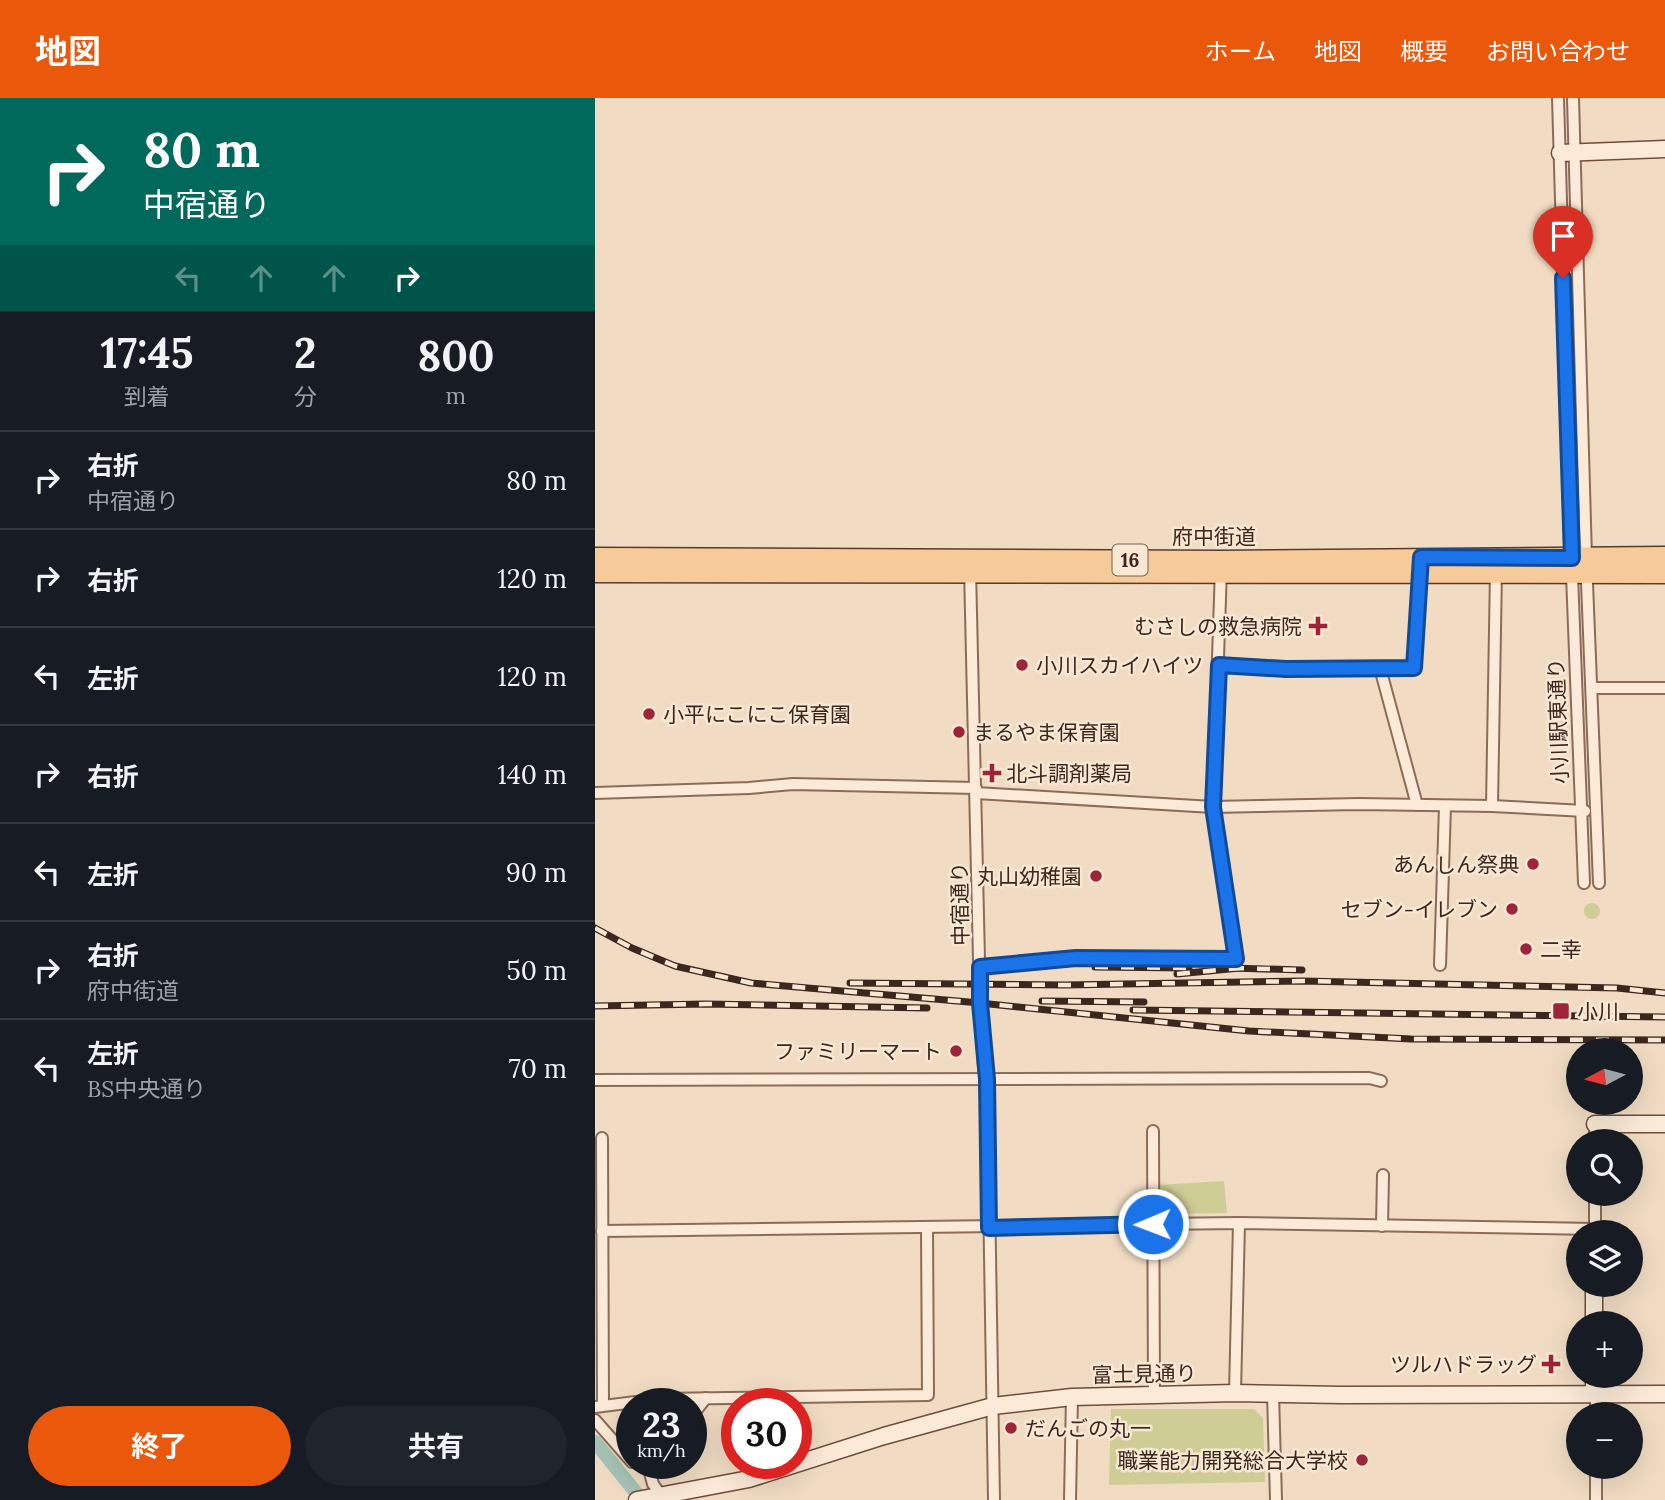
<!DOCTYPE html>
<html lang="ja">
<meta charset="utf-8">
<style>
body{margin:0;font-family:Lora,"Noto Sans JP",serif;background:#20242c;color:#f1f3f6;height:100vh;display:flex;flex-direction:column;font-size:26px;white-space:nowrap}
*{box-sizing:border-box;margin:0}
p{font-size:23px;color:#9ea1a6}
.icon{flex:none;width:38px;height:38px;fill:none;stroke:currentColor;stroke-width:2;stroke-linecap:round;stroke-linejoin:round}
.map{position:relative;flex:1;overflow:hidden}
.side{display:flex;flex-direction:column;background:#171b24;width:595px}
.side>*{flex:none}
.top-card{background:#00695c;color:#fff;overflow:hidden}
.needle{width:46px;rotate:263deg}
.controls{position:absolute;left:971px;top:940px;display:grid;gap:14px}
.controls a{display:grid;place-items:center;width:77px;height:77px;border-radius:50%;background:#171b24;box-shadow:0 7px 28px #0002;font-size:35px}
.speed{position:absolute;left:21px;top:1290px;display:flex;gap:14px;font-size:35px;font-weight:700;text-align:center}
.speed>*{display:grid;place-content:center;width:91px;height:91px;border-radius:50%;background:#171b24;box-shadow:0 7px 28px #0002;line-height:1}
.speed small{font-size:18px;font-weight:400}
.speed .limit{border:10px solid #d22;background:#fff;color:#111}
.pin{position:absolute;display:grid;place-items:center;width:60px;height:60px;color:#fff;margin:-72px -30px;border-radius:50% 50% 50% 0;rotate:-45deg;box-shadow:0 0 7px #0007}
.pin .icon{rotate:45deg}
.me{position:absolute;width:77px;margin:-38px;rotate:269deg;stroke-linejoin:round;filter:drop-shadow(0 0 5px #0008)}
.turn{display:flex;align-items:center;gap:24px;height:147px;padding:0 28px;font-size:32px}
.turn .icon{width:91px;height:91px;stroke-width:2.5}
.turn b{display:block;font-size:49px;line-height:60px}
.lanes{display:flex;align-items:center;height:66px;padding:0 28px;background:#0003;justify-content:center;gap:35px;direction:ltr}
.lanes .off{opacity:.35}
.eta{display:flex;justify-content:space-evenly;align-items:center;height:119px;text-align:center}
.eta b{font-size:42px;font-weight:700;line-height:49px}
.primary-button{display:flex;gap:14px;margin-top:auto;padding:14px 28px}
.primary-button a{flex:1;height:80px;border-radius:42px;background:#ea580c;color:#fff;font-size:28px;font-weight:700;line-height:80px;text-align:center}
.primary-button a+a{background:#20242c;color:#f1f3f6}
ul{padding:0;list-style:none}
li{display:flex;align-items:center;gap:21px;height:98px;padding:0 28px;border-top:2px solid #363941}
li div{flex:1}
li b{display:block;font-size:26px}
li em{font-style:normal}
header{display:flex;align-items:center;gap:42px;box-sizing:border-box;height:98px;padding:0 35px;background:#ea580c;color:#fff}
header strong{font-size:33px}
nav{display:flex;gap:38px;margin-inline-start:auto;font-size:24px}
main{display:flex;flex:1;min-height:0}
.map>svg:first-child{display:block}
.green{fill:#cfcd96}
.lines{fill:none;stroke-linecap:round;stroke-linejoin:round}
.canal{stroke:#a5c3b6;stroke-width:14}
.street-casing{stroke:#8c6c58;stroke-width:14}
.secondary-casing{stroke:#6e4d3c;stroke-width:19}
.primary-casing{stroke:#593b2d;stroke-width:21}
.street{stroke:#fbead7;stroke-width:10}
.secondary{stroke:#fbead7;stroke-width:16}
.primary{stroke:#f6ca99;stroke-width:18}
.rail-casing{stroke:#3b271d;stroke-width:7}
.rail{stroke:#f7e7d3;stroke-width:4.5;stroke-dasharray:13;stroke-linecap:butt}
.route-casing{stroke:#114b97;stroke-width:18}
.route{stroke:#1a73e8;stroke-width:12}
.poi-dot{fill:#9e2539;stroke:#f7e7d3;stroke-width:2.5}
.labels{text-anchor:middle;dominant-baseline:central;stroke-width:5;stroke-linejoin:round;paint-order:stroke}
.shield{fill:#f7e7d3;stroke:#736154;stroke-width:2}
.shield-label{font-size:19px;font-weight:bold;fill:#3b271d}
.street-label{font-size:21px;fill:#3b271d;stroke:#f7e7d3}
.poi-label{font-size:21px;fill:#3b271d;stroke:#f7e7d3;text-anchor:end}
</style>
<header>
<strong>地図</strong>
<nav><a>ホーム</a><a>地図</a><a>概要</a><a>お問い合わせ</a></nav>
</header>
<main>
<section class="side">
<div class="top-card">
<div class="turn"><svg class="icon" aria-label="right" viewBox="0 0 24 24"><path d="M7 20v-9h11M14 6l5 5-5 5"/></svg><div><b>80 m</b>中宿通り</div></div>
<div class="lanes"><svg class="icon off" aria-label="left" viewBox="0 0 24 24"><path d="M17 20v-9H6M10 6l-5 5 5 5"/></svg><svg class="icon off" aria-label="ahead" viewBox="0 0 24 24"><path d="M12 20V5M6 11l6-6 6 6"/></svg><svg class="icon off" aria-label="ahead" viewBox="0 0 24 24"><path d="M12 20V5M6 11l6-6 6 6"/></svg><svg class="icon" aria-label="right" viewBox="0 0 24 24"><path d="M7 20v-9h11M14 6l5 5-5 5"/></svg></div>
</div>
<div class="eta">
<div><b>17:45</b><p>到着</p></div>
<div><b>2</b><p>分</p></div>
<div><b>800</b><p>m</p></div>
</div>
<ul>
<li><svg class="icon" aria-label="right" viewBox="0 0 24 24"><path d="M7 20v-9h11M14 6l5 5-5 5"/></svg><div><b>右折</b><p>中宿通り</p></div><em>80 m</em></li>
<li><svg class="icon" aria-label="right" viewBox="0 0 24 24"><path d="M7 20v-9h11M14 6l5 5-5 5"/></svg><div><b>右折</b></div><em>120 m</em></li>
<li><svg class="icon" aria-label="left" viewBox="0 0 24 24"><path d="M17 20v-9H6M10 6l-5 5 5 5"/></svg><div><b>左折</b></div><em>120 m</em></li>
<li><svg class="icon" aria-label="right" viewBox="0 0 24 24"><path d="M7 20v-9h11M14 6l5 5-5 5"/></svg><div><b>右折</b></div><em>140 m</em></li>
<li><svg class="icon" aria-label="left" viewBox="0 0 24 24"><path d="M17 20v-9H6M10 6l-5 5 5 5"/></svg><div><b>左折</b></div><em>90 m</em></li>
<li><svg class="icon" aria-label="right" viewBox="0 0 24 24"><path d="M7 20v-9h11M14 6l5 5-5 5"/></svg><div><b>右折</b><p>府中街道</p></div><em>50 m</em></li>
<li><svg class="icon" aria-label="left" viewBox="0 0 24 24"><path d="M17 20v-9H6M10 6l-5 5 5 5"/></svg><div><b>左折</b><p>BS中央通り</p></div><em>70 m</em></li>
</ul>
<div class="primary-button"><a>終了</a><a>共有</a></div>
</section>
<div class="map">
<svg width="1070" height="1402" viewBox="0 0 1070 1402">
<rect width="100%" height="100%" fill="#f1dcc3"/>
<!-- green -->
<g class="green">
<circle cx="997" cy="813" r="8"/>
<path d="M629,1083l3,32 -68,1 -1,-29z"/>
<path d="M516,1311h143l9,9 2,64 -156,3z"/>
</g>
<g class="lines">
<!-- canal -->
<path class="canal" d="M0,1344l47,58"/>
<defs>
<g id="street">
<path d="M963,0l14,477 12,308"/>
<path d="M978,0l13,460 13,325"/>
<path d="M375,471l10,434 8,129 6,368"/>
<path d="M623,567l68,4 128,-1 6,-99"/>
<path d="M785,570l37,137"/>
<path d="M997,590h73"/>
<path d="M0,695l154,-5 44,-4 183,4"/>
<path d="M381,695l237,14 146,-3 133,2 93,5"/>
<path d="M897,708l4,-235"/>
<path d="M845,867l5,-159"/>
<path d="M385,869l96,-9 160,1 -23,-152 8,-239"/>
<path d="M0,982l774,-2 12,3"/>
<path d="M558,1033l1,264"/>
<path d="M7,1040l1,267"/>
<path d="M1000,1043v-17"/>
<path d="M787,1128l1,-51"/>
<path d="M7,1133l637,-8 356,6v-35"/>
<path d="M640,1295l4,-170"/>
<path d="M678,1296l3,106"/>
<path d="M1001,1296v20"/>
<path d="M0,1309l64,-8 269,-4 -1,-167"/>
<path d="M96,1319l15,-19"/>
<path d="M0,1322l37,42"/>
<path d="M60,1365l-5,10 3,11 9,13"/>
<path d="M1001,1368v34"/>
<path d="M475,1402l2,-103"/>
</g>
<g id="secondary">
<path d="M965,55l105,-4"/>
<path d="M1000,1026h70"/>
<path d="M1000,1134v-3"/>
<path d="M999,1225v-39"/>
<path d="M999,1296v-18"/>
<path d="M42,1402l112,-21 135,-43 109,-30 79,-9 163,-4 107,2 323,-1"/>
</g>
<g id="primary">
<path d="M0,459l626,3 444,-4"/>
<path d="M0,475l1070,1"/>
</g>
</defs>
<!-- street casing -->
<use href="#street" class="street-casing"/>
<!-- secondary casing -->
<use href="#secondary" class="secondary-casing"/>
<!-- primary casing -->
<use href="#primary" class="primary-casing"/>
<!-- street -->
<use href="#street" class="street"/>
<!-- secondary -->
<use href="#secondary" class="secondary"/>
<!-- primary -->
<use href="#primary" class="primary"/>
<defs>
<g id="rail">
<path d="M0,830l37,20 43,18 76,17 229,20 269,28 162,8 254,1"/>
<path d="M500,869l94,1"/>
<path d="M636,870l71,2"/>
<path d="M582,876l63,-6"/>
<path d="M255,885l215,2 238,-4 314,7 48,5"/>
<path d="M447,903l102,1"/>
<path d="M0,908l111,-2 221,4"/>
<path d="M538,912l532,7"/>
</g>
</defs>
<!-- rail casing -->
<use href="#rail" class="rail-casing"/>
<!-- rail -->
<use href="#rail" class="rail"/>
</g>
<g class="lines">
<defs>
<path id="route" d="M558,1126l-164,4 -2,-149 -7,-76v-36l96,-9 160,1 -23,-152 6,-142 67,4 128,-1 7,-111 151,1 -9,-280"/>
</defs>
<!-- route casing -->
<use href="#route" class="route-casing"/>
<!-- route -->
<use href="#route" class="route"/>
</g>
<!-- markers -->
<g class="poi-dot">
<path d="M719.5 517.5h7v7h7v7h-7v7h-7v-7h-7v-7h7z"/>
<circle cx="427" cy="567" r="7"/>
<circle cx="54" cy="616" r="7"/>
<circle cx="364" cy="634" r="7"/>
<path d="M393.5 664.5h7v7h7v7h-7v7h-7v-7h-7v-7h7z"/>
<circle cx="938" cy="766" r="7"/>
<circle cx="501" cy="778" r="7"/>
<circle cx="917" cy="811" r="7"/>
<circle cx="931" cy="851" r="7"/>
<rect x="957" y="904" width="18" height="18" rx="3.5"/>
<circle cx="361" cy="953" r="7"/>
<path d="M952.5 1255.5h7v7h7v7h-7v7h-7v-7h-7v-7h7z"/>
<circle cx="416" cy="1330" r="7"/>
<circle cx="767" cy="1362" r="7"/>
</g>
<g class="labels">
<!-- shield labels -->
<rect class="shield" x="517.5" y="446.5" width="35" height="31" rx="5"/>
<g class="shield-label">
<text x="535" y="462">16</text>
</g>
<!-- street labels -->
<g class="street-label">
<text x="619" y="438">府中街道</text>
<text transform="translate(963 623) rotate(-92)">小川駅東通り</text>
<text transform="translate(365 806) rotate(-91)">中宿通り</text>
<text transform="translate(549 1276) rotate(-1)">富士見通り</text>
</g>
<!-- poi labels -->
<g class="poi-label">
<text x="707" y="528">むさしの救急病院</text>
<text x="441" y="567" text-anchor="start">小川スカイハイツ</text>
<text x="68" y="616" text-anchor="start">小平にこにこ保育園</text>
<text x="378" y="634" text-anchor="start">まるやま保育園</text>
<text x="411" y="675" text-anchor="start">北斗調剤薬局</text>
<text x="924" y="766">あんしん祭典</text>
<text x="487" y="778">丸山幼稚園</text>
<text x="903" y="811">セブン-イレブン</text>
<text x="945" y="851" text-anchor="start">二幸</text>
<text x="982" y="913" text-anchor="start">小川</text>
<text x="347" y="953">ファミリーマート</text>
<text x="942" y="1266">ツルハドラッグ</text>
<text x="430" y="1330" text-anchor="start">だんごの丸一</text>
<text x="753" y="1362">職業能力開発総合大学校</text>
</g>
</g>
</svg>
<div class="controls">
<a><svg class="needle" viewBox="-14 -14 28 28"><path d="M0-13l5 13h-10z" fill="#e53935"/><path d="M0 13l5-13h-10z" fill="#9ea1a6"/></svg></a>
<a><svg class="icon" aria-label="search" viewBox="0 0 24 24"><circle cx="10" cy="10" r="6"/><path d="M15 15l6 6"/></svg></a>
<a><svg class="icon" aria-label="layers" viewBox="0 0 24 24"><path d="M12 4l9 5-9 5-9-5zM3 14l9 5 9-5"/></svg></a>
<a>+</a>
<a>−</a>
</div>
<div class="speed"><div>23<small>km/h</small></div><div class="limit">30</div></div>
<div class="pin" style="left:968px;top:180px;background:#d93025"><svg class="icon" aria-label="arrive" viewBox="0 0 24 24"><path d="M6 21V4h12l-3 4 3 4H6"/></svg></div>
<svg class="me" style="left:558px;top:1126px" viewBox="-20 -20 40 40"><circle r="17" fill="#1a73e8" stroke="#fff" stroke-width="3"/><path d="M0-11L8 9 0 5-8 9z" fill="#fff"/></svg>
</div>
</main>
